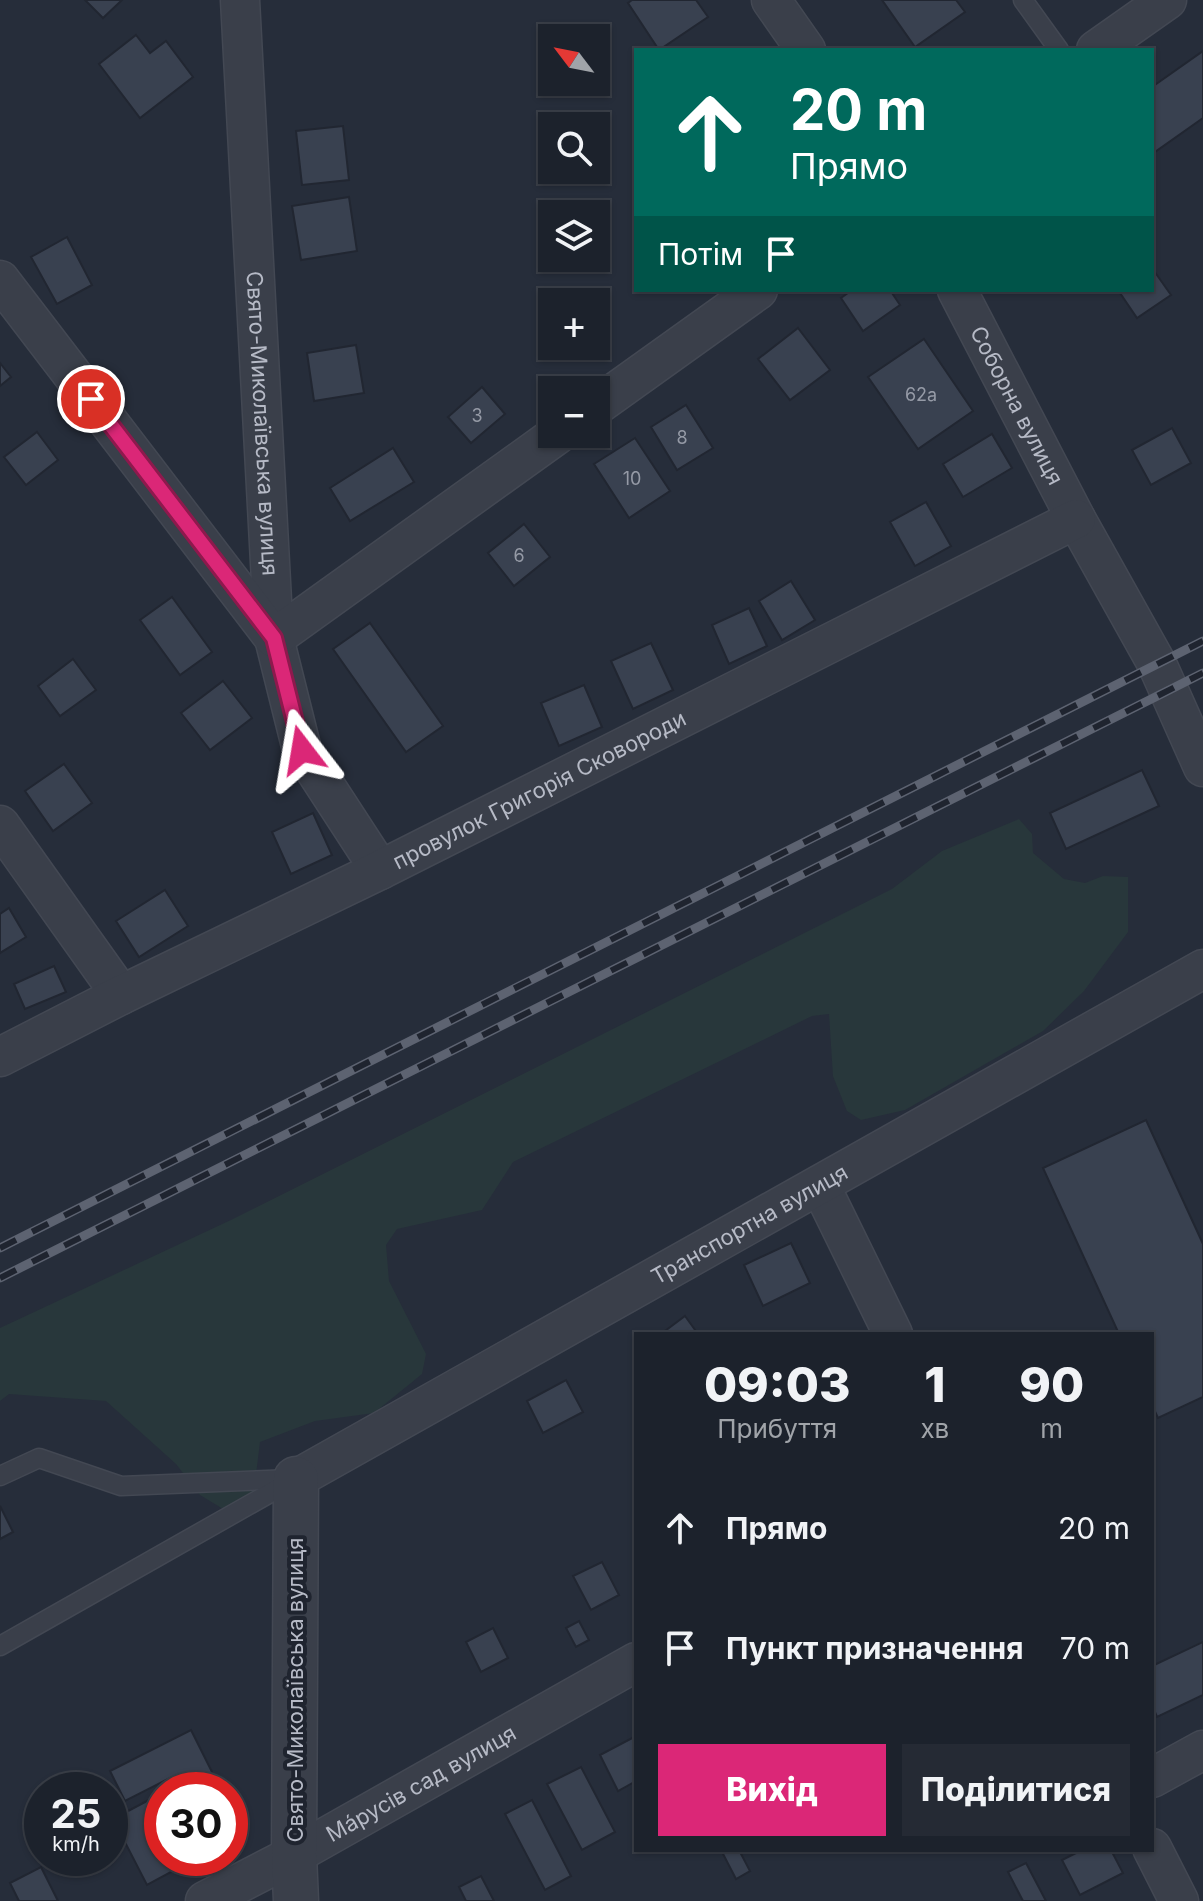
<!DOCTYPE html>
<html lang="uk">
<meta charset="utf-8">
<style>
body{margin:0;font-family:Inter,sans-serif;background:#252a34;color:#f1f3f6;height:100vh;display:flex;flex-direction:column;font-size:30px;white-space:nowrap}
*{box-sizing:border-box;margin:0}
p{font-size:26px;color:#a0a4a9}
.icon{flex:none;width:44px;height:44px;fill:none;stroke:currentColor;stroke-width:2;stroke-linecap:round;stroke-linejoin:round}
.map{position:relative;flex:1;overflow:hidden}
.side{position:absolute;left:634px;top:1332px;width:520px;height:520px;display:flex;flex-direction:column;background:#1c222c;border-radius:0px;box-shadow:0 2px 6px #0004,0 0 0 2px #3a3f48}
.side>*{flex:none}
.banner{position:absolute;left:634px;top:48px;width:520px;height:244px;border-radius:0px;box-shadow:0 2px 6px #0004,0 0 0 2px #3a3f48;background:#00695c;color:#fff;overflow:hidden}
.needle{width:52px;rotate:302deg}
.controls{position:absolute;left:538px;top:24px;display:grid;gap:16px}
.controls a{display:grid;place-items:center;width:72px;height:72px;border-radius:0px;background:#1c222c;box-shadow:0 2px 6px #0004,0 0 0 2px #3a3f48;font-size:40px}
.speed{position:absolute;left:24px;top:1772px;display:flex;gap:16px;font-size:40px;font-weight:700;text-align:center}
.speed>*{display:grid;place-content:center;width:104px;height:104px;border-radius:50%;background:#1c222c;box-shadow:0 2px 6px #0004,0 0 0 2px #3a3f48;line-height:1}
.speed small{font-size:20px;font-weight:400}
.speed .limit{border:12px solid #d22;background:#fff;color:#111}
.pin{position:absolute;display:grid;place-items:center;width:68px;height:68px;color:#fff;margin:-34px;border:4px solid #fff;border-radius:50%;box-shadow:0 2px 8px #0007}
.me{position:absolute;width:88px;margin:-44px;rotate:346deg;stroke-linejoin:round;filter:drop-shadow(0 0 6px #0008)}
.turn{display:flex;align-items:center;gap:28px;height:168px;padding:0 24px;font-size:36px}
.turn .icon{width:104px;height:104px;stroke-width:2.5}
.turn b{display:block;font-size:56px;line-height:68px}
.then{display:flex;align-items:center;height:76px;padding:0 24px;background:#0003;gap:16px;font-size:30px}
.eta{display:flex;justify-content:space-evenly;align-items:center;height:136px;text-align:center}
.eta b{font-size:48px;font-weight:800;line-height:56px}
.button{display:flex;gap:16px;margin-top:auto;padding:16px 24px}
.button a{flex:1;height:92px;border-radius:0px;background:#db2777;color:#fff;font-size:32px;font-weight:800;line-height:92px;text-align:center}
.button a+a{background:#252a34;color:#f1f3f6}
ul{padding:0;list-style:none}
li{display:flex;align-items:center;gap:24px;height:120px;padding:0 24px}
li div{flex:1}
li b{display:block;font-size:30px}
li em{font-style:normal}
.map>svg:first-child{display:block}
.green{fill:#28373b}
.building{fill:#394150;stroke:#212631;stroke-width:2}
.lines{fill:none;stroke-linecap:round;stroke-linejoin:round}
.service-casing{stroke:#434853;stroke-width:21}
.minor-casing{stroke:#434853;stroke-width:41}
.tertiary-casing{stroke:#434853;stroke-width:47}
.service{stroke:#3a3f4a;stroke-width:18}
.minor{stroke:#3a3f4a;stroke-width:38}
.tertiary{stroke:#3a3f4a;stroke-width:44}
.rail-casing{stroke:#5d6371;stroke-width:9}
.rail{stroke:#1f242f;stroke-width:6;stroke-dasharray:18;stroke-linecap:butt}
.route-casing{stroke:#8e194d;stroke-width:20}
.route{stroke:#db2777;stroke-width:14}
.labels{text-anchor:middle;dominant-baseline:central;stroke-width:8;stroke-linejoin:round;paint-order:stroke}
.number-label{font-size:18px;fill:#959aa6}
.street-label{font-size:22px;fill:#b6bac6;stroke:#1f242f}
</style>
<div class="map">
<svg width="1203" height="1901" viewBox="0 0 1203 1901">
<rect width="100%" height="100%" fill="#262d3a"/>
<!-- green -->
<path class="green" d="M1019,819l13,15 1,19 31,26 21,4 18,-7 25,1v55l-44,59 -41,40 -138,79 -44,10 -14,-9 -14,-35 -4,-62 -17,2 -299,146 -31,48 -85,19 -11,16 3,36 37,73 -4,20 -48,39 -59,8 -55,21 -9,73h-18l-33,-20 -24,-31 -70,-63 -97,-7 -9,7v-73l233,-109 340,-170 319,-160 50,-38z"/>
<!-- building -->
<g class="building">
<path d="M85,0h37l-19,18z"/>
<path d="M632,0h64l12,17 -49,33 -31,-47z"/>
<path d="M882,0h74l9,12 -50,35z"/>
<path d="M136,35l14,18 16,-12 27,36 -53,41 -41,-54z"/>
<path d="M1203,51v67l-51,36v-67z"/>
<path d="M343,126l6,54 -47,5 -6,-54z"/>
<path d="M349,197l8,54 -56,9 -9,-54z"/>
<path d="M67,237l25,48 -35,19 -26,-47z"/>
<path d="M1152,268l19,27 -34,23 -19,-28h34z"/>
<path d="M852,290h38l10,15 -37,26 -22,-33z"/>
<path d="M798,328l32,42 -40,30 -32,-41z"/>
<path d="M924,339l49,72 -55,38 -50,-72z"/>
<path d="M356,345l8,48 -50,8 -7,-48z"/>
<path d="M0,363l11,14 -11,9z"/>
<path d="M482,387l23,27 -34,29 -23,-26z"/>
<path d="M686,405l27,43 -36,22 -26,-43z"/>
<path d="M1172,428l19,35 -40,22 -19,-35z"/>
<path d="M37,432l21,28 -32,25 -22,-28z"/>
<path d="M992,434l20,34 -49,29 -20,-33z"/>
<path d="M635,438l35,53 -41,27 -35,-54z"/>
<path d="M393,448l21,34 -64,39 -20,-33z"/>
<path d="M926,502l25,44 -36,20 -25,-44z"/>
<path d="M524,524l26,33 -36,29 -26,-33z"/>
<path d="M791,581l24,39 -33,20 -23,-39z"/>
<path d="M172,597l40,55 -32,23 -40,-55z"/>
<path d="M749,608l18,38 -38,18 -17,-39z"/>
<path d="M370,623l73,103 -37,26 -73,-103z"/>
<path d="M651,643l22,47 -40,19 -22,-48z"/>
<path d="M73,659l23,31 -36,26 -22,-30z"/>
<path d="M223,681l29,37 -42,32 -29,-37z"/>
<path d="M584,685l18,42 -43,19 -18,-43z"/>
<path d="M64,764l28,39 -39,28 -28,-40z"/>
<path d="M1142,770l17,36 -93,43 -16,-36z"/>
<path d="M313,813l19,42 -41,19 -19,-42z"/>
<path d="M165,890l23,36 -49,31 -23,-36z"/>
<path d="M9,908l17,29 -26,16v-39z"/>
<path d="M54,966l12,26 -41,17 -11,-25z"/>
<path d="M1146,1120l57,124v153l-45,21 -6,-13v-71h-33l-76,-166z"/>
<path d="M791,1243l19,40 -47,23 -19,-41z"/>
<path d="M685,1316l13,18h-37z"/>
<path d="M566,1380l17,32 -40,21 -16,-32z"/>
<path d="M0,1506l13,26 -13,7z"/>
<path d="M602,1562l17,33 -28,15 -18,-34z"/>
<path d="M579,1621l10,19 -13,7 -10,-19z"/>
<path d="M493,1628l15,30 -27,14 -15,-30z"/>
<path d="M1203,1642v53l-46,22 -5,-12v-39z"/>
<path d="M191,1730l26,52 -16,8h-22l-7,-13 -47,24 -15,-30z"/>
<path d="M636,1736v45l-18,10 -18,-36z"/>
<path d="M581,1767l34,65 -33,18 -35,-66z"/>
<path d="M162,1793v65h35l-50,27 -34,-66z"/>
<path d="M532,1800l39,76 -26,14 -40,-76z"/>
<path d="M721,1850h18l11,21 -14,8z"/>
<path d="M1082,1850h29l12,23 -43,22 -18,-35z"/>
<path d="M1026,1863l20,38h-23l-15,-29z"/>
<path d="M41,1867l17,34h-39l-9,-18z"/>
<path d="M481,1876l13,25h-28l-7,-14z"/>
</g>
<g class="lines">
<defs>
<g id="service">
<path d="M1023,0l36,50"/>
<path d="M0,1476l39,-18 82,28 172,-7"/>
<path d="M0,1646l293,-166"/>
</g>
<g id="minor">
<path id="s1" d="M240,0l34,638 28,112 78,120"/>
<path d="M771,0l35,50"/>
<path d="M1096,50l71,-50"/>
<path d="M0,280l274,358 284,-204"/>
<path id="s2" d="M957,290l119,229 81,145 46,103"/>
<path d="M596,406l162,-116"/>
<path d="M0,825l121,170"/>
<path id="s3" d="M0,1057l121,-62 259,-125 696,-351"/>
<path d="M820,1185l73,149"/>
<path id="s4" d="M296,1479l907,-510"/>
<path d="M1152,1778l51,-28"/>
<path d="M1152,1848l27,53"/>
<path id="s5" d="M205,1901l89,-46 342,-193"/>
</g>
<path id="tertiary" d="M296,1479l-2,376 2,46"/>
</defs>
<!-- service casing -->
<use href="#service" class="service-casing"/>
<!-- minor casing -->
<use href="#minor" class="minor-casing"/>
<!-- tertiary casing -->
<use href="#tertiary" class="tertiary-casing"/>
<!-- service -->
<use href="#service" class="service"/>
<!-- minor -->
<use href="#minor" class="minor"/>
<!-- tertiary -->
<use href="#tertiary" class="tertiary"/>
<defs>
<g id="rail">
<path d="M0,1248l1203,-607"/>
<path d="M0,1278l1203,-605"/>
</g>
</defs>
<!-- rail casing -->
<use href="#rail" class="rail-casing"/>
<!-- rail -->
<use href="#rail" class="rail"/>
</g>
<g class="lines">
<defs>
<path id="route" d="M91,399l183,239 28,112"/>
</defs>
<!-- route casing -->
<use href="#route" class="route-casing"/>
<!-- route -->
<use href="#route" class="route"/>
</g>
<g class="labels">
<!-- number labels -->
<g class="number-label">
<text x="921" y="394">62а</text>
<text x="477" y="415">3</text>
<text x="682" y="437">8</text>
<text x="632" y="478">10</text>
<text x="519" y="555">6</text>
</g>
<!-- street labels -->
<g class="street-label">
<text stroke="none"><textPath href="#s2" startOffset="130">Соборна вулиця</textPath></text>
<text stroke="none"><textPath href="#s1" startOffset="424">Свято-Миколаївська вулиця</textPath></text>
<text stroke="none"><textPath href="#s3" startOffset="602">провулок Григорія Сковороди</textPath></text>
<text stroke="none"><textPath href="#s4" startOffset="520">Транспортна вулиця</textPath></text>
<text transform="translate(295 1690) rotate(-90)">Свято-Миколаївська вулиця</text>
<text stroke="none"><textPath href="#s5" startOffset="246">Мáрусів сад вулиця</textPath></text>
</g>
</g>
</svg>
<div class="controls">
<a><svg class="needle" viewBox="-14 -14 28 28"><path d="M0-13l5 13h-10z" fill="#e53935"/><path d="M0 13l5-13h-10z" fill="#a0a4a9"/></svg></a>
<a><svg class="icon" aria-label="search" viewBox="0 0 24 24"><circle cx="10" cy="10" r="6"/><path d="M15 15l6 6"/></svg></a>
<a><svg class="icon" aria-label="layers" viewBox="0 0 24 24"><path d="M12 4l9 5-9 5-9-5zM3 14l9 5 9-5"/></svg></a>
<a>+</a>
<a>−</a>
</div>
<div class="speed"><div>25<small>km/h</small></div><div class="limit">30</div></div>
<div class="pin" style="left:91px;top:399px;background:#d93025"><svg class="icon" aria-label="arrive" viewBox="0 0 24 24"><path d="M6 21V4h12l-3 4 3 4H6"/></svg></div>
<svg class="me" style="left:302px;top:750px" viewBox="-20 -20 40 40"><path d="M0-17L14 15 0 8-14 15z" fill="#db2777" stroke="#fff" stroke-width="4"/></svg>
<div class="banner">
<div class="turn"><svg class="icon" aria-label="ahead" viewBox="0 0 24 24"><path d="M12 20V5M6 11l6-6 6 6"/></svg><div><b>20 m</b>Прямо</div></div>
<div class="then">Потім<svg class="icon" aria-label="arrive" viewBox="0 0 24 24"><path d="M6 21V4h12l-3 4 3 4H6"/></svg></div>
</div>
<section class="side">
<div class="eta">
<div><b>09:03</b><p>Прибуття</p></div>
<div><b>1</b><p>хв</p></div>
<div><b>90</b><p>m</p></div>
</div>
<ul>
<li><svg class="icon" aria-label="ahead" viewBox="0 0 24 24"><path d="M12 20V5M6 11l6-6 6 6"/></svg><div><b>Прямо</b></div><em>20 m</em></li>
<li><svg class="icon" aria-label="arrive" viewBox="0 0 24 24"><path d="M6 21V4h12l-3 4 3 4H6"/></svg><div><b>Пункт призначення</b></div><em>70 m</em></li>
</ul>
<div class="button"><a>Вихід</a><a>Поділитися</a></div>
</section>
</div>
